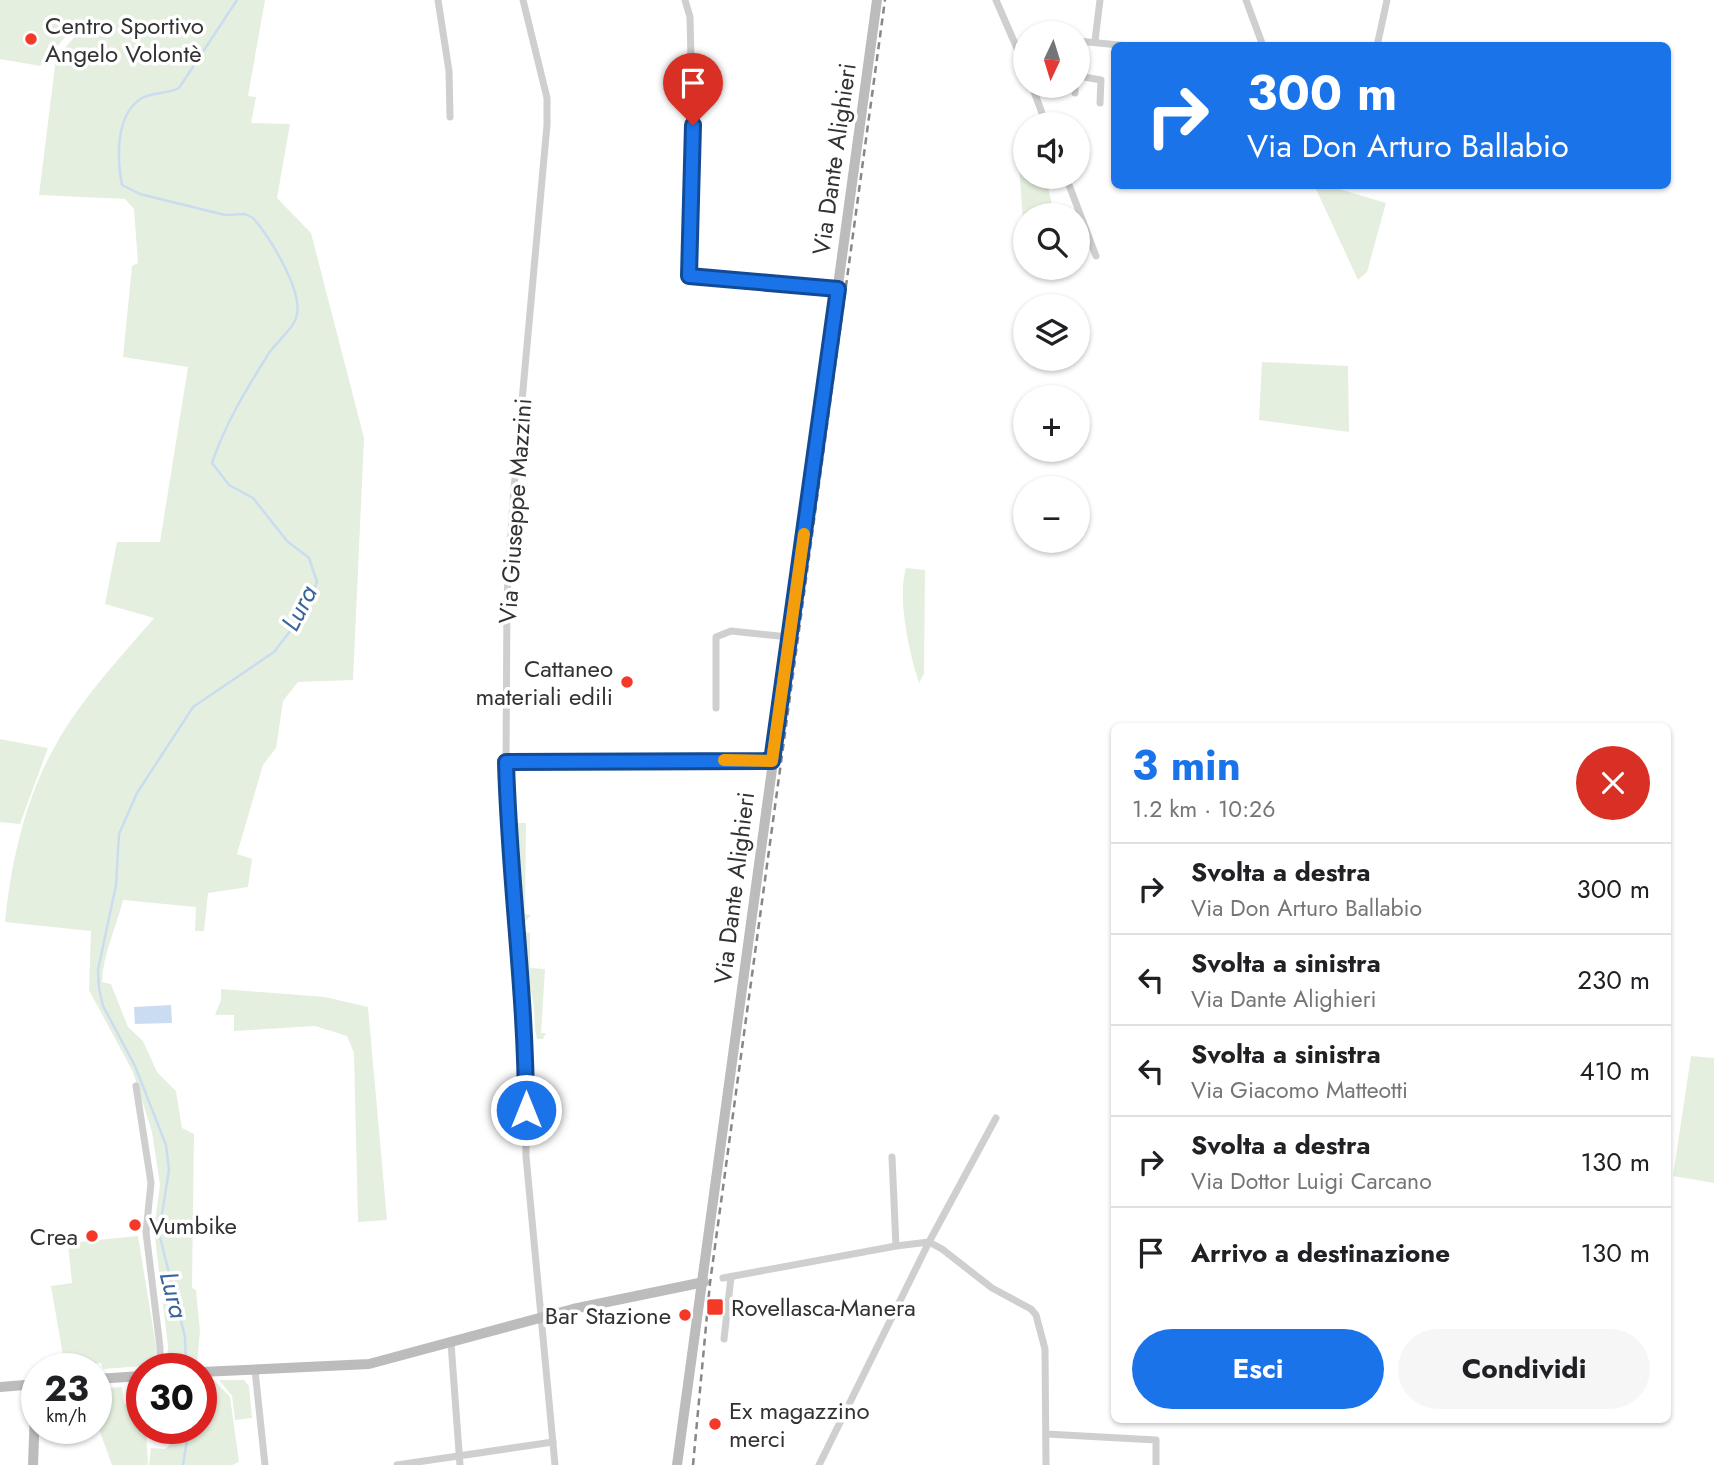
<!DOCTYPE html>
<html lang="it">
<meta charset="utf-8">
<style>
body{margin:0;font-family:Jost,sans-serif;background:#f6f6f6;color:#202124;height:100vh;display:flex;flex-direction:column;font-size:26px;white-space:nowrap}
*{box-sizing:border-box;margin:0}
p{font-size:23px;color:#757577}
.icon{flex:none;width:38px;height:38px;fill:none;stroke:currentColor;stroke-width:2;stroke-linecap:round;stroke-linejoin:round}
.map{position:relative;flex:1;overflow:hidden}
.drawer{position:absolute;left:1111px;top:723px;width:560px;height:700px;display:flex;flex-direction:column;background:#fff;border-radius:10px;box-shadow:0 2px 5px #0004}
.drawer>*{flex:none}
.hud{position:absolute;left:1111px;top:42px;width:560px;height:147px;border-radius:10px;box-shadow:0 2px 5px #0004;background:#1a73e8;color:#fff;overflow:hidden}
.needle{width:46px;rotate:184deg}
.buttons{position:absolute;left:1013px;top:21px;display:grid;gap:14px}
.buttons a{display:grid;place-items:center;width:77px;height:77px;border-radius:50%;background:#fff;box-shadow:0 2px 5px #0004;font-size:35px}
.speed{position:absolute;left:21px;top:1353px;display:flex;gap:14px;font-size:35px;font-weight:700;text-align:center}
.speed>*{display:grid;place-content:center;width:91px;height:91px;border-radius:50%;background:#fff;box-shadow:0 2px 5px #0004;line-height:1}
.speed small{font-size:18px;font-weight:400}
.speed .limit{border:10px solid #d22;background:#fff;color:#111}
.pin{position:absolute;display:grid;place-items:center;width:60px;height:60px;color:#fff;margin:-72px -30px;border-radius:50% 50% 50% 0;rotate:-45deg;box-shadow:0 0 7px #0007}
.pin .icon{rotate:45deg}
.me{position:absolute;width:77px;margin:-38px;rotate:0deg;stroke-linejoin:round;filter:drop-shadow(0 0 5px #0008)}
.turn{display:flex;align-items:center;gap:24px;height:147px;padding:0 21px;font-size:32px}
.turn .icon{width:91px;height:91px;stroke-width:2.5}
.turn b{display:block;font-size:49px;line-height:60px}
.round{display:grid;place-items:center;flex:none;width:74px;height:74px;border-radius:37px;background:#f6f6f6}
.head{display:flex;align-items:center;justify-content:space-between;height:119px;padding:0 21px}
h1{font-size:42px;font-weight:700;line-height:52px;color:#1a73e8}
.action{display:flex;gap:14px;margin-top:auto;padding:14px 21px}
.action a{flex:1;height:80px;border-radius:42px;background:#1a73e8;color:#fff;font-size:28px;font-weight:700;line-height:80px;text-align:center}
.action a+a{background:#f6f6f6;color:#202124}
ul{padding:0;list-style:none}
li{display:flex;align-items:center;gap:21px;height:91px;padding:0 21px;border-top:2px solid #e0e0e0}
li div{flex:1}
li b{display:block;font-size:26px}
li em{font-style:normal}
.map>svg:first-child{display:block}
.green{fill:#e5efdf}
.water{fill:#cadcf0}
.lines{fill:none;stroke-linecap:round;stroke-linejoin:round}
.stream{stroke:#cadcf0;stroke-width:2.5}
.street{stroke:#cfcfcf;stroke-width:7}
.secondary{stroke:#bcbcbc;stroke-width:10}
.rail{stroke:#878787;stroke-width:2.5;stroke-dasharray:7 5;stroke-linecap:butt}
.route-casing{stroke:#114b97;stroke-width:18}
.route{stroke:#1a73e8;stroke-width:12}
.slow{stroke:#f59e0b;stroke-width:12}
.poi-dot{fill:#f43928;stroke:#fff;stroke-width:2.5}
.labels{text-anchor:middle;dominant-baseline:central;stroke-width:7;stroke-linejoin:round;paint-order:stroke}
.poi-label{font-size:24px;fill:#323232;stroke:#fff;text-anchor:start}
.street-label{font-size:24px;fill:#323232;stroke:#fff}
.water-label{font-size:26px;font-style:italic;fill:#37659c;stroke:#fff}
</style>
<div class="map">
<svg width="1714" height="1465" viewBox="0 0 1714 1465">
<rect width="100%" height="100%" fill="#fff"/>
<!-- green -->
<g class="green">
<path d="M0,0h265l-17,96 8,1 -5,26 39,1 -13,74 34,35 53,205 -11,242 -55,2 -15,19 -7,47 -13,17 -26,89 15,5 -4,28 -40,6 -4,38h-9l1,-24 -73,-7c-7,28 -20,54 -21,82l9,2 17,43 15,14 14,31 19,19 6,37 12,6 -2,154 4,2 4,41 -3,32 -30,1 1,-18 -14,-117 6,-44 -8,-53 -19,-60 -44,-82 2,-59 -86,-9c6,-60 20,-123 50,-176 26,-47 64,-87 99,-128l-49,-14 12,-62h43l28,-175 -65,-10 9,-91 6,-3 -4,-54 -9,-10 -86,-4 17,-137 29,-33 -5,-5 -40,46 -40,-7z"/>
<path d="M1019,165h6l1,12h20l8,38h-28l-3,7z"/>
<path d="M1319,186h10l57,17 -19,69 -9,8 -42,-91z"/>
<path d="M1262,362l86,4 1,66 -90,-12z"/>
<path d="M906,568l19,2 -1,104 -5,9c-10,-30 -22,-85 -13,-115z"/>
<path d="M0,739l48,9 -28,76 -20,-2z"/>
<path d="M516,823h10l-1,91 6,1 -5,6 -6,-2z"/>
<path d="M526,932l4,1v35l15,1 -4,64h5l-3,6h-6c-3,-12 -2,-25 -4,-38 -4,-22 -12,-43 -12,-66z"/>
<path d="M221,989l104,8 43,10 19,213 -29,2 -4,-169 -7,-17 -32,-10 -81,5v-16h-19l6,-15z"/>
<path d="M1691,1056l23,2v125l-41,-7z"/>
<path d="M138,1236l18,110 -1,19 -52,4 -2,-6 -36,4 -14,-81 21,-3 -4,-40z"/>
<path d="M201,1380h13l16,17 9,65 -7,3h-83l2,-17 14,1 9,-8 -1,-13h28z"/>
<path d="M219,1380h25l5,6 3,32 -17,2 -3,-24z"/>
<path d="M122,1387l2,17 18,-1v25h4l2,37h-36l-16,-44v-32z"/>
</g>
<!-- water -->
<path class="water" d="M171,1005l1,18 -37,1 -1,-17z"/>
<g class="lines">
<!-- stream -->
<g class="stream">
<path d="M186,1363l-1,-26 -26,-104 10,-63 -3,-25 -31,-79 -32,-60 -4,-18 -1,-18 18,-85 3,-51 18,-41 56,-86 81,-55 30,-39 13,-31 -8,-24 -22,-17 -34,-43 -24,-13 -17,-22c13,-39 35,-75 57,-110 8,-12 26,-25 28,-39 5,-25 -28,-78 -44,-96l-8,-4 -20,1 -85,-21 -18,-9c-5,-26 -7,-71 20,-87 11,-6 26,-4 37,-10l58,-88"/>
<path d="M183,1465l6,-37"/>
</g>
<!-- street -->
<g class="street">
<path d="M438,0l11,71 1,46"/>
<path d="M523,0l24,98v27l-34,375 -6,97 -1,165 9,167 10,99 1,128 29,309"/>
<path d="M685,0l5,17 3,132 -4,127 149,13"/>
<path d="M996,0l30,69"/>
<path d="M1246,0l17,46"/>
<path d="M1078,41l51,5"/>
<path d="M1095,41l5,-41"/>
<path d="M1377,46l10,-46"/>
<path d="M1078,76l23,4 -1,23"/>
<path d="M1032,86l14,38"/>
<path d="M1075,93v-7"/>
<path d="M1066,177l30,79"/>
<path d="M716,708v-71l15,-6 58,6"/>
<path d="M506,762l266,-1"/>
<path d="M136,1086l15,97 -5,49 14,115v21"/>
<path d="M892,1157l4,89"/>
<path d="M723,1278l173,-32 33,-4 13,7 50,39 39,21 5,6 9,34 1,116"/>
<path d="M724,1339l7,-62"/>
<path d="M451,1343l9,122"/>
<path d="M255,1370l10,95"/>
<path d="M1046,1434l110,6v25"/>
<path d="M397,1465l156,-23"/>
<path d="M819,1465l110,-223 67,-124"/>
</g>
<!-- secondary -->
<g class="secondary">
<path d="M201,1372l168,-8 204,-55 131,-27"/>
<path d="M96,1379l46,-3"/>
<path d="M0,1387l37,-3"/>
<path d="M33,1465l3,-81"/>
<path d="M677,1465l200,-1465"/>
</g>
<!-- rail -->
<path class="rail" d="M693,1465l17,-182 175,-1283"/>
</g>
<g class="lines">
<defs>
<path id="route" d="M526,1110c0,-117 -17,-232 -20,-348l266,-1 66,-472 -149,-13 4,-151"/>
</defs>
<!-- route casing -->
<use href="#route" class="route-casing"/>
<!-- route -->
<use href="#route" class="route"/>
<!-- slow -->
<path class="slow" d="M724,760l48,1 32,-227"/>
</g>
<!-- markers -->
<g class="poi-dot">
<circle cx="31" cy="39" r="7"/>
<circle cx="627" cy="682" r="7"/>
<circle cx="135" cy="1225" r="7"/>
<circle cx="92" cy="1236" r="7"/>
<rect x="706" y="1298" width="18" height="18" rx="3.5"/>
<circle cx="685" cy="1315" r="7"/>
<circle cx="715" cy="1424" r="7"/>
</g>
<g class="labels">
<!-- poi labels -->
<g class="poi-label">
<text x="45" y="25">Centro Sportivo<tspan x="45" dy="28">Angelo Volontè</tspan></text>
<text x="613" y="668" text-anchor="end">Cattaneo<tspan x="613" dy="28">materiali edili</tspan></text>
<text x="149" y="1225">Vumbike</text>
<text x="78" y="1236" text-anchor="end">Crea</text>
<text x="731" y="1307">Rovellasca-Manera</text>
<text x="671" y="1315" text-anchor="end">Bar Stazione</text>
<text x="729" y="1410">Ex magazzino<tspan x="729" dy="28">merci</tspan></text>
</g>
<!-- street labels -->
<g class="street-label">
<text transform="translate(834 159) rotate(-82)">Via Dante Alighieri</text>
<text transform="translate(515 511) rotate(-86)">Via Giuseppe Mazzini</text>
<text transform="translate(734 888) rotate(-83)">Via Dante Alighieri</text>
</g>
<!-- water labels -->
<g class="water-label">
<text transform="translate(299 608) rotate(-63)">Lura</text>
<text transform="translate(174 1295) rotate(76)">Lura</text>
</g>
</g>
</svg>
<div class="buttons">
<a><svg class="needle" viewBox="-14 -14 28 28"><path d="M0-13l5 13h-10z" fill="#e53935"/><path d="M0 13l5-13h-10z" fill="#757577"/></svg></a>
<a><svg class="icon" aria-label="sound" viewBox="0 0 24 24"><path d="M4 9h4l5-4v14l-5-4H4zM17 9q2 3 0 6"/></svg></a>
<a><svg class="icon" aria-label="search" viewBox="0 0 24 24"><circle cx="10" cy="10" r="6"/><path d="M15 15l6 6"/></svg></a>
<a><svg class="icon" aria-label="layers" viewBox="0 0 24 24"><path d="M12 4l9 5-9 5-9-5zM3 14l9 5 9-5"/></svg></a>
<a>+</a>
<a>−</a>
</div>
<div class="speed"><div>23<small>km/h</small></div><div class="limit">30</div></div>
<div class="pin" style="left:693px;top:125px;background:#d93025"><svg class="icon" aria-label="arrive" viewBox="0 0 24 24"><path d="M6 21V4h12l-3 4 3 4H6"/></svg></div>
<svg class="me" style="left:526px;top:1110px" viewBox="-20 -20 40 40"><circle r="17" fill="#1a73e8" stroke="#fff" stroke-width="3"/><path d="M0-11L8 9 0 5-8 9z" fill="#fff"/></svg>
<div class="hud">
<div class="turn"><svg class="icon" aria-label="right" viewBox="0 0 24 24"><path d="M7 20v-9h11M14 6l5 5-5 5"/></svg><div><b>300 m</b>Via Don Arturo Ballabio</div></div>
</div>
<section class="drawer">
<div class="head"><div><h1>3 min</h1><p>1.2 km · 10:26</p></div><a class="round" style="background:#d93025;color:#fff"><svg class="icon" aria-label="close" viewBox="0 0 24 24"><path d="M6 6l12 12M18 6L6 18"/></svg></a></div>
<ul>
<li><svg class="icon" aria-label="right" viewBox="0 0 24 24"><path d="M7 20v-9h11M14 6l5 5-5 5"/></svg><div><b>Svolta a destra</b><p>Via Don Arturo Ballabio</p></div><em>300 m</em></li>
<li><svg class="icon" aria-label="left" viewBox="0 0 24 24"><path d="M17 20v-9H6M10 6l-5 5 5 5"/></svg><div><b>Svolta a sinistra</b><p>Via Dante Alighieri</p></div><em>230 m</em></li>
<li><svg class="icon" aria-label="left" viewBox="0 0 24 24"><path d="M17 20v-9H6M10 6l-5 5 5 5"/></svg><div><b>Svolta a sinistra</b><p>Via Giacomo Matteotti</p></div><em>410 m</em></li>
<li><svg class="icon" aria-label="right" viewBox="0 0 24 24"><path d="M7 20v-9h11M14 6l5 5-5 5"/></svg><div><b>Svolta a destra</b><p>Via Dottor Luigi Carcano</p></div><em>130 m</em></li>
<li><svg class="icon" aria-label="arrive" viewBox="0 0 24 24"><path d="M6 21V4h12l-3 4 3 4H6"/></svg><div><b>Arrivo a destinazione</b></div><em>130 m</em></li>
</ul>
<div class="action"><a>Esci</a><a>Condividi</a></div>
</section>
</div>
